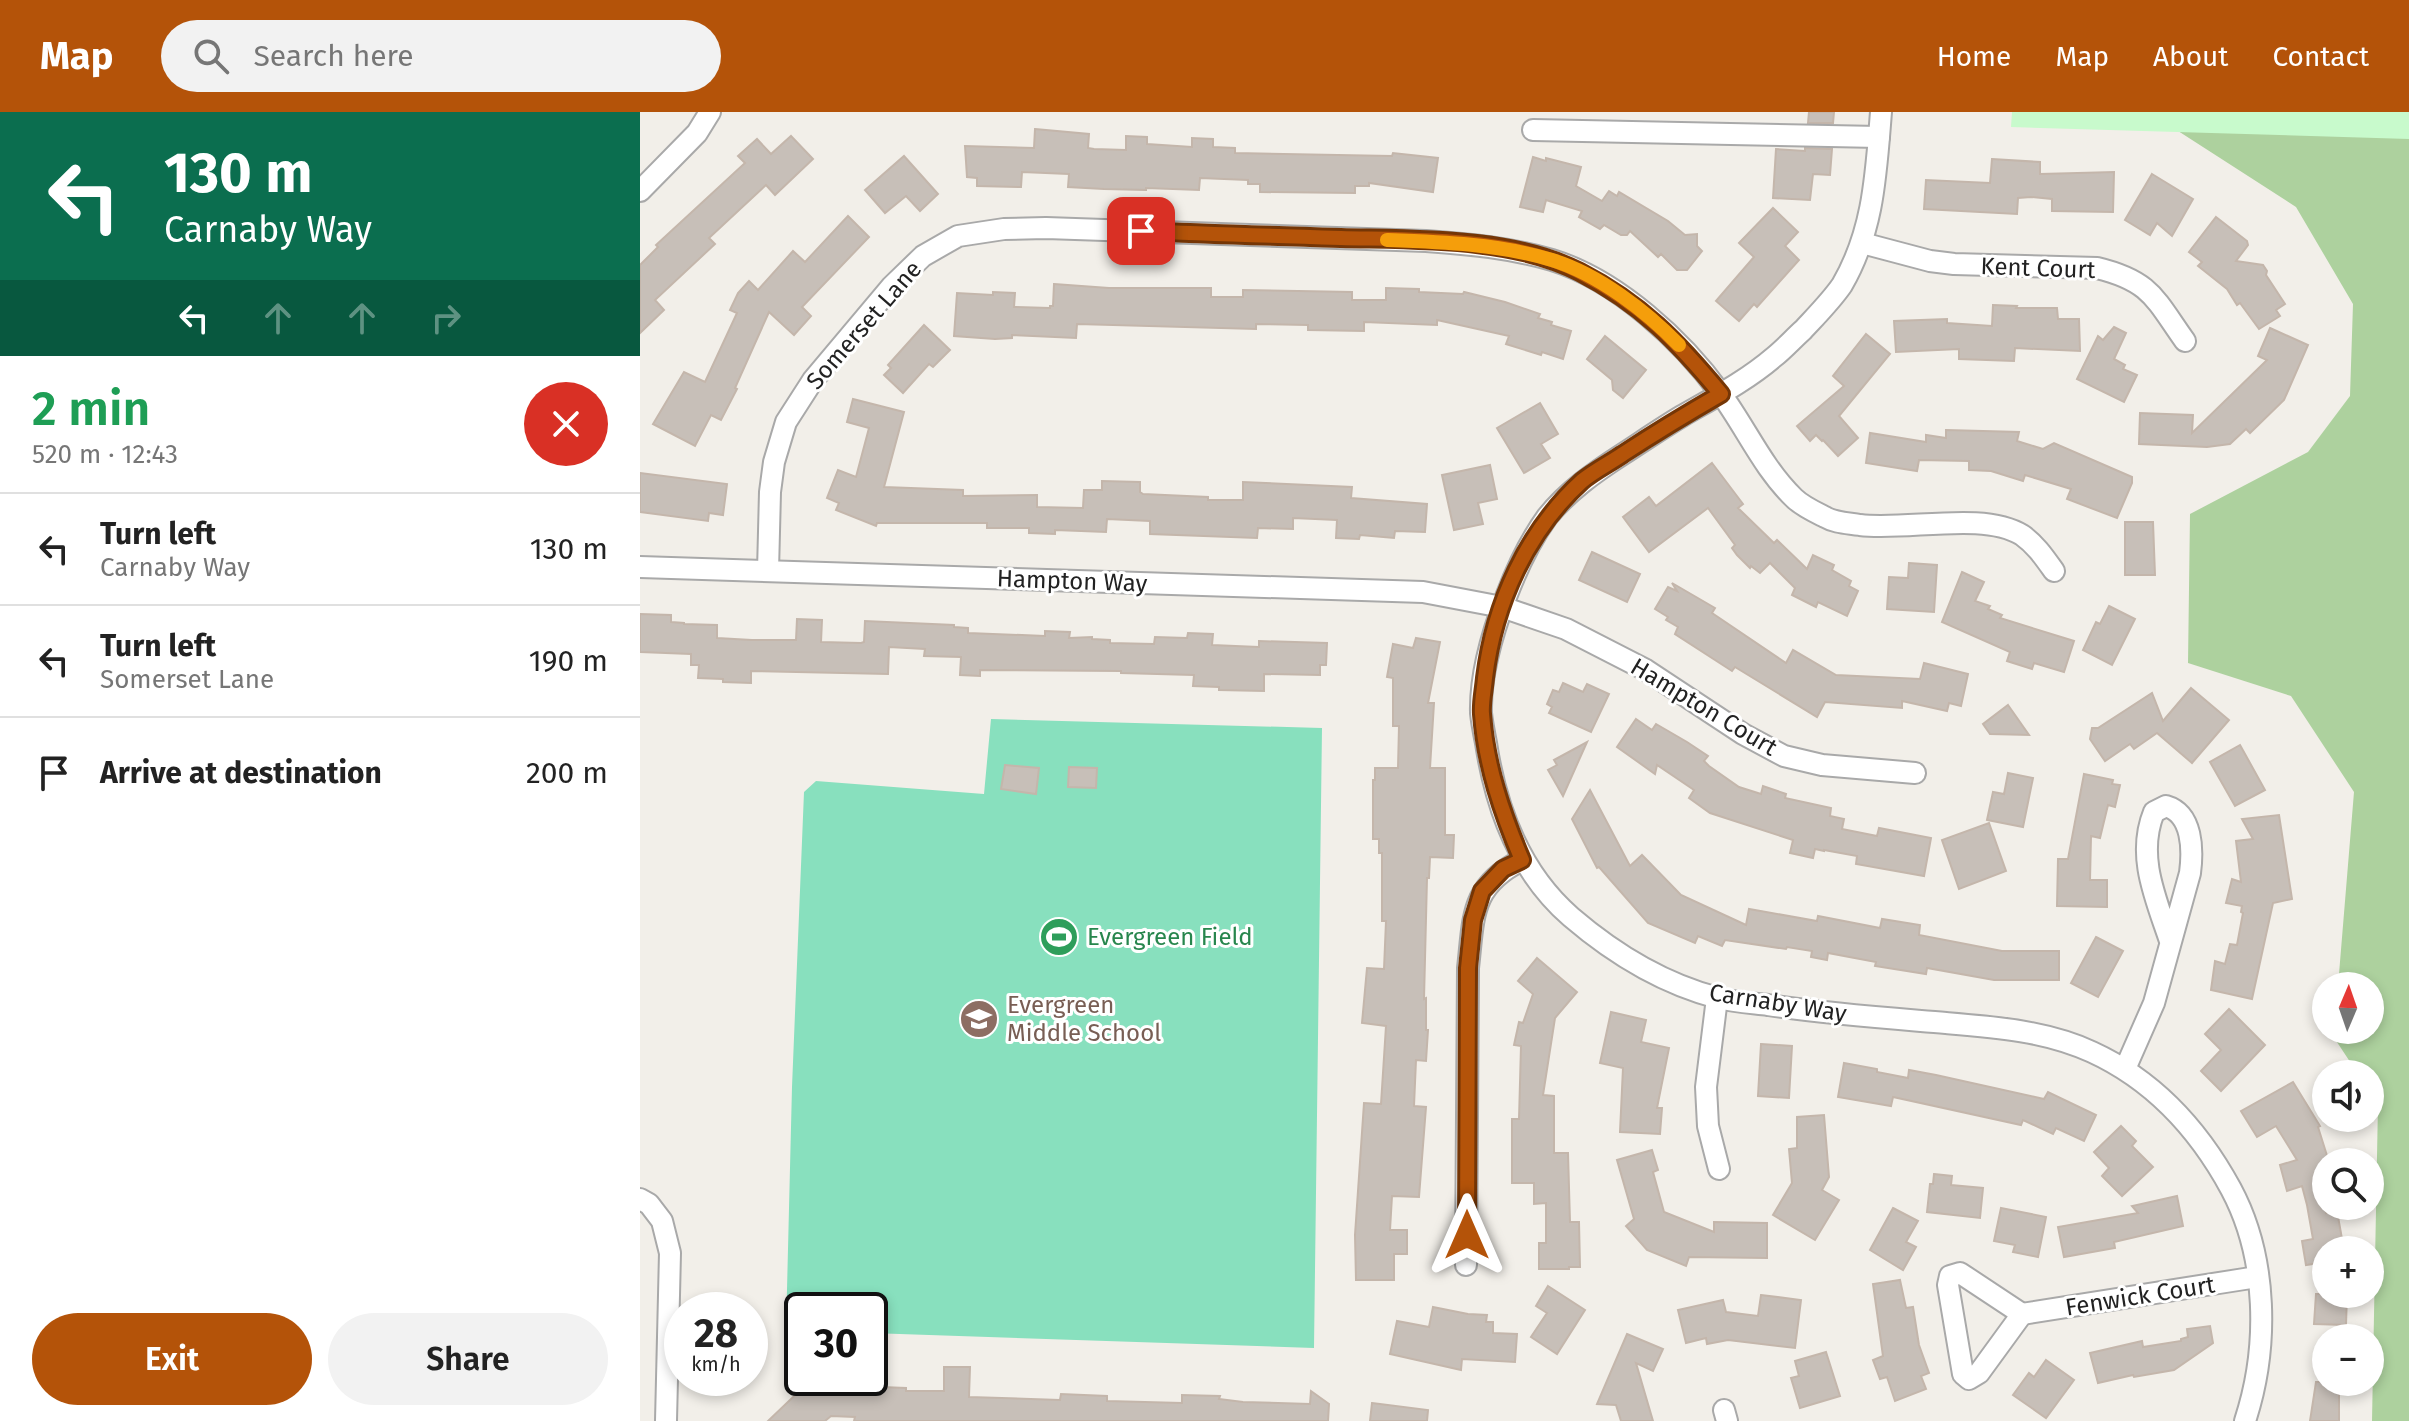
<!DOCTYPE html>
<meta charset="utf-8">
<style>
body{margin:0;font-family:"Fira Sans",sans-serif;background:#f2f2f2;color:#222;height:100vh;display:flex;flex-direction:column;font-size:30px;white-space:nowrap}
*{box-sizing:border-box;margin:0}
p{font-size:26px;color:#767676}
.icon{flex:none;width:44px;height:44px;fill:none;stroke:currentColor;stroke-width:2;stroke-linecap:round;stroke-linejoin:round}
.map{position:relative;flex:1;overflow:hidden}
.drawer{display:flex;flex-direction:column;background:#fff;width:640px}
.drawer>*{flex:none}
.banner{background:#0b6e4f;color:#fff;overflow:hidden}
.needle{width:52px;rotate:2deg}
.controls{position:absolute;left:1672px;top:860px;display:grid;gap:16px}
.controls a{display:grid;place-items:center;width:72px;height:72px;border-radius:50%;background:#fff;box-shadow:0 4px 12px #0003;font-size:40px}
.speed{position:absolute;left:24px;top:1180px;display:flex;gap:16px;font-size:40px;font-weight:700;text-align:center}
.speed>*{display:grid;place-content:center;width:104px;height:104px;border-radius:50%;background:#fff;box-shadow:0 4px 12px #0003;line-height:1}
.speed small{font-size:20px;font-weight:400}
.speed .limit{border:4px solid #111;border-radius:12px;background:#fff;color:#111}
.pin{position:absolute;display:grid;place-items:center;width:68px;height:68px;color:#fff;margin:-34px;border-radius:16px;box-shadow:0 4px 12px #0006}
.me{position:absolute;width:88px;margin:-44px;rotate:0deg;stroke-linejoin:round;filter:drop-shadow(0 0 6px #0008)}
.turn{display:flex;align-items:center;gap:28px;height:168px;padding:0 32px;font-size:36px}
.turn .icon{width:104px;height:104px;stroke-width:2.5}
.turn b{display:block;font-size:56px;line-height:68px}
.lanes{display:flex;align-items:center;height:76px;padding:0 32px;background:#0003;justify-content:center;gap:40px;direction:ltr}
.lanes .off{opacity:.35}
.round{display:grid;place-items:center;flex:none;width:84px;height:84px;border-radius:42px;background:#f2f2f2}
.overview{display:flex;align-items:center;justify-content:space-between;height:136px;padding:0 32px}
h1{font-size:48px;font-weight:600;line-height:60px;color:#1e9e55}
.button{display:flex;gap:16px;margin-top:auto;padding:16px 32px}
.button a{flex:1;height:92px;border-radius:48px;background:#b45309;color:#fff;font-size:32px;font-weight:600;line-height:92px;text-align:center}
.button a+a{background:#f2f2f2;color:#222}
ul{padding:0;list-style:none}
li{display:flex;align-items:center;gap:24px;height:112px;padding:0 32px;border-top:2px solid #e0e0e0}
li div{flex:1}
li b{display:block;font-size:30px}
li em{font-style:normal}
header{display:flex;align-items:center;gap:48px;box-sizing:border-box;height:112px;padding:0 40px;background:#b45309;color:#fff}
header strong{font-size:38px}
nav{display:flex;gap:44px;margin-inline-start:auto;font-size:28px}
.search{width:560px;height:72px;background:#f2f2f2;display:flex;align-items:center;gap:20px;box-sizing:border-box;padding:0 28px;border-radius:44px;color:#767676;font-size:30px}
main{display:flex;flex:1;min-height:0}
.map>svg:first-child{display:block}
.forest{fill:#add19e}
.park{fill:#c8facc}
.pitch{fill:#88e0be}
.building{fill:#c7bfb8;stroke:#c4b6ab;stroke-width:2}
.lines{fill:none;stroke-linecap:round;stroke-linejoin:round}
.minor-casing{stroke:#a9a9a9;stroke-width:24}
.minor{stroke:#fff;stroke-width:20}
.route-casing{stroke:#753606;stroke-width:20}
.route{stroke:#b45309;stroke-width:14}
.slow{stroke:#f59e0b;stroke-width:14}
.labels{text-anchor:middle;dominant-baseline:central;stroke-width:6;stroke-linejoin:round;paint-order:stroke}
.street-label{font-size:24px;fill:#222;stroke:#fff}
.leisure-label{font-size:24px;fill:#27864d;stroke:#fff;text-anchor:start}
.education-label{font-size:24px;fill:#785e54;stroke:#fff;text-anchor:start}
</style>
<header>
<strong>Map</strong>
<div class="search"><svg class="icon" aria-label="search" viewBox="0 0 24 24"><circle cx="10" cy="10" r="6"/><path d="M15 15l6 6"/></svg>Search here</div>
<nav><a>Home</a><a>Map</a><a>About</a><a>Contact</a></nav>
</header>
<main>
<section class="drawer">
<div class="banner">
<div class="turn"><svg class="icon" aria-label="left" viewBox="0 0 24 24"><path d="M17 20v-9H6M10 6l-5 5 5 5"/></svg><div><b>130 m</b>Carnaby Way</div></div>
<div class="lanes"><svg class="icon" aria-label="left" viewBox="0 0 24 24"><path d="M17 20v-9H6M10 6l-5 5 5 5"/></svg><svg class="icon off" aria-label="ahead" viewBox="0 0 24 24"><path d="M12 20V5M6 11l6-6 6 6"/></svg><svg class="icon off" aria-label="ahead" viewBox="0 0 24 24"><path d="M12 20V5M6 11l6-6 6 6"/></svg><svg class="icon off" aria-label="right" viewBox="0 0 24 24"><path d="M7 20v-9h11M14 6l5 5-5 5"/></svg></div>
</div>
<div class="overview"><div><h1>2 min</h1><p>520 m · 12:43</p></div><a class="round" style="background:#d93025;color:#fff"><svg class="icon" aria-label="close" viewBox="0 0 24 24"><path d="M6 6l12 12M18 6L6 18"/></svg></a></div>
<ul>
<li><svg class="icon" aria-label="left" viewBox="0 0 24 24"><path d="M17 20v-9H6M10 6l-5 5 5 5"/></svg><div><b>Turn left</b><p>Carnaby Way</p></div><em>130 m</em></li>
<li><svg class="icon" aria-label="left" viewBox="0 0 24 24"><path d="M17 20v-9H6M10 6l-5 5 5 5"/></svg><div><b>Turn left</b><p>Somerset Lane</p></div><em>190 m</em></li>
<li><svg class="icon" aria-label="arrive" viewBox="0 0 24 24"><path d="M6 21V4h12l-3 4 3 4H6"/></svg><div><b>Arrive at destination</b></div><em>200 m</em></li>
</ul>
<div class="button"><a>Exit</a><a>Share</a></div>
</section>
<div class="map">
<svg width="1769" height="1309" viewBox="0 0 1769 1309">
<rect width="100%" height="100%" fill="#f2efe9"/>
<!-- forest -->
<path class="forest" d="M1769,0v1309h-37l6,-317 -8,-12v-18h-12l-25,-38 1,-6h36v-44h-32l16,-194 -63,-96 -103,-33 2,-149 118,-62 42,-56 3,-92 -57,-97 -135,-87z"/>
<!-- park -->
<path class="park" d="M1372,0h397v27l-398,-12z"/>
<!-- pitch -->
<path class="pitch" d="M351,607l331,9 -8,620 -444,-15v-23h-68v21l-16,-1 6,-243 12,-295 12,-11 168,13z"/>
<!-- building -->
<g class="building">
<path d="M1169,0h25l-1,11h-25z"/>
<path d="M395,17l54,5 -1,14 6,1 32,1v-14l21,1v7l45,3v-9l21,1v8l22,1v5l157,3 1,-3 45,5 -5,34 -64,-9v3h-14v7l-95,-1v-8h-12v-4l-48,-2 -1,12 -53,-2v2l-42,-1 -36,-2 1,-13 -47,-2 -1,15 -44,-1v-8l-10,-1 -2,-31 69,2z"/>
<path d="M151,24l22,23 -38,36 -9,-10 -57,53 6,6 -60,56 9,10 -24,23v-68l18,-18 -2,-2 89,-82 -7,-7 19,-17 14,15z"/>
<path d="M1165,36l27,1 -2,26 -17,-1 -3,26 -37,-2 3,-49 29,2z"/>
<path d="M264,44l34,38 -18,17 -14,-15 -21,17 -20,-23z"/>
<path d="M893,45l13,4v-3l35,9 -5,19 26,15 7,-10 8,5 2,-4 49,29 17,14 12,-1v12l5,5 -15,19h-10l-16,-16 -3,3 -28,-26 -3,4h-6l-17,-10 -4,4 -21,-12 3,-6 -36,-11 -3,12 -23,-5z"/>
<path d="M1352,47l48,3v12l74,-2 -1,40 -61,-1v-12l-21,-2 -13,1 -1,16 -93,-5 2,-29 64,3z"/>
<path d="M1512,62l41,25 -21,37 -15,-13 -7,12 -25,-15z"/>
<path d="M1133,96l25,24 -13,14 14,14 -42,47 -3,-3 -15,17 -23,-20 38,-44 -15,-14z"/>
<path d="M208,104l21,21 -67,70 9,9 -17,19 -25,-23 -34,76 2,1 -16,31 -10,-5 -16,31 -42,-22 31,-52 21,10 32,-69 -7,-3 8,-17 11,-12 9,9 35,-39 12,11z"/>
<path d="M1576,105l31,24 1,4 -12,16 27,4 4,6 -1,4 19,29 -9,6 4,6 -21,13 -19,-26 -3,2 -10,-16 -29,-23 4,-4 -13,-10z"/>
<path d="M414,172l55,4h102v9h32v-7l109,2v8h34v-12l33,1v3l44,2 1,-2 41,10 35,12 -2,4 14,4 -1,3 20,6 -8,28 -21,-7 -1,3 -35,-11 3,-8 -72,-16v5l-73,-3v9l-56,-1v-5l-52,-1v5l-179,-5 -1,14 -64,-3v3l-17,1 -41,-3 3,-43 36,2v-3l22,1 -1,14 36,1v-2h3z"/>
<path d="M1353,193l24,1 -1,2h41l1,11h21l1,32 -65,-3 -1,13 -55,-2v-10l-63,3 -2,-31 53,-2v4l45,3z"/>
<path d="M284,213l26,25 -17,17 -4,-3 -26,29 -19,-18 7,-7 -3,-3z"/>
<path d="M1474,215l12,6 -12,26 11,6 -2,4 14,6 -13,27 -47,-23 21,-43 5,4z"/>
<path d="M1630,216l38,17 -24,55 -34,33 -4,-4 -16,15 -23,3 -68,-3 1,-31 53,2 -1,18 75,-73 -9,-4z"/>
<path d="M1226,222l24,20 -51,62 19,22 -20,18 -15,-16 -1,1 -6,-6 -6,6 -13,-15 47,-40 -11,-10z"/>
<path d="M965,224l41,34 -23,28 -10,-8 -1,-10 -25,-21z"/>
<path d="M213,287l51,13 -20,75 79,3v6l74,-1v12l46,1 1,-18h18v-9l38,1v10l3,2 65,3v3h35v-18l109,5 -1,11 76,6 -2,28 -30,-1 -1,7 -34,-3 -1,4 -23,-1 1,-18 -44,-2v11l-35,-1 -1,10 -107,-4v-13l-43,-2 -1,13 -51,-2v4l-26,-1v-5h-42v-5h-110l-1,3 -40,-16 3,-7 -12,-5 11,-28 18,7 13,-49 -22,-6z"/>
<path d="M900,291l18,31 -17,10 9,14 -26,15 -27,-45z"/>
<path d="M1306,318l73,2 -2,9 26,8 11,-6 78,34v6l-15,35 -50,-19 4,-10 -46,-14 -2,6 -32,-10 -22,-1v-9l-50,-1 -2,11 -51,-8 4,-30 56,9v-7l20,3z"/>
<path d="M1072,351l31,41 -5,4 36,35 3,-3 30,29 6,-14 21,10 -2,5 19,11 -2,5 9,5 -11,25 -29,-14 -2,5 -24,-12 3,-7 -25,-25 -10,10 -9,-7 -1,2 -13,-13 -5,-7 3,-3 -27,-37 -59,44 -26,-35 26,-20 7,9z"/>
<path d="M850,353l7,34 -19,4 5,21 -29,6 -12,-55z"/>
<path d="M0,361l87,11 -4,31 -14,-2 -1,8 -68,-9z"/>
<path d="M1485,410h28l2,53h-30z"/>
<path d="M952,440l48,22 -13,28 -48,-22z"/>
<path d="M1269,451l28,2 -3,47 -47,-3 2,-32 19,1z"/>
<path d="M1322,460l22,10 -9,19 15,5 -2,3 14,6 -2,3 74,23 -10,31 -30,-9 -2,6 -25,-8 3,-9 -68,-30z"/>
<path d="M1032,471l43,25 -3,5 74,50 7,-13 43,25 84,4 4,-16 44,11 -7,32 -12,-3 -2,8 -45,-10v7l-77,-6 -8,15 -82,-50 -3,4 -57,-37 3,-7 -12,-7 2,-3 -13,-8 13,-22 9,4z"/>
<path d="M1469,494l26,13 -23,46 -29,-15 13,-28 4,2z"/>
<path d="M0,502l31,1v7l13,1v1l33,1v13l35,2h44l1,-21 25,1 -1,22 40,1 3,-1 1,-21 89,4v2l14,1v5l77,3v-5l25,1 -1,6 23,-1v2l18,1v3l44,1 1,-7 32,1 1,-5 25,1 -1,11 47,2v-6l68,2 -1,22h-6v10l-56,-1v17l-45,-1v-3l-26,-1 1,-11 -73,-2v-2l-141,-1v6l-20,-1 1,-18 -37,-1 1,-7 -36,-2 -1,27 -137,-3v12l-28,-1v-3l-25,-1 1,-13h-8v-11l-51,-2z"/>
<path d="M776,526l24,4 -12,61h6l-4,65h15v67h9l-1,23 -23,-1 -1,21h-2l-3,121 2,-1v32h2l-2,31 -10,-1 -2,46 12,1 -7,90 -27,-1 -2,34h17v24h-13v26h-38l-1,-45 9,-132 17,1 5,-78 -24,-3 5,-55 17,1 2,-48h-4v-68h-3v-14h-6v-59h2v-12h23l1,-42h-6v-48l-6,-1 6,-33 20,4z"/>
<path d="M923,571l20,9 4,-8 22,10 -18,38 -42,-19 3,-6 -5,-3 6,-14 6,2z"/>
<path d="M1551,576l38,32 -37,43 -35,-30 -23,16 -4,-5 -25,17 -15,-22 2,-11h6l54,-35 11,28z"/>
<path d="M1368,593l21,30 -39,-1 -7,-10z"/>
<path d="M996,607l16,11 4,-6 31,18 21,14 -4,5 5,5 30,21 22,7 2,-8 23,8 -1,4 46,10 -1,8 14,3 -2,10 35,7 2,-8 52,10 -7,38 -68,-12 1,-8 -33,-6v1l-9,-2 -2,9 -23,-5 3,-13 -83,-27 -21,-15 5,-8 -37,-25 -2,9 -38,-27z"/>
<path d="M947,630l-24,54 -15,-26 9,-5 -3,-5z"/>
<path d="M1600,633l25,45 -30,16 -25,-44z"/>
<path d="M365,653l34,3 -3,26 -35,-5z"/>
<path d="M429,655l28,1 -1,20 -28,-1z"/>
<path d="M1368,661l25,5 -10,49 -36,-7 6,-28 11,2z"/>
<path d="M1444,662l29,6 -1,4 8,1 -5,22 -7,-2 -8,33 -9,-2 -1,44h17v27l-50,-1 1,-47h10z"/>
<path d="M950,678l40,76 12,-11 39,40 65,30 3,-16 68,12 1,-5 62,12 2,-9 38,6 -1,10 83,16h57v29h-65l-67,-12 -1,6 -51,-8 1,-4 -48,-9 -1,7 -16,-3 1,-6 -25,-4 -1,2 -61,-9 -3,6 -24,-10 -3,7 -47,-20 -49,-56 -2,1 -25,-49z"/>
<path d="M1639,703l13,84 -19,4 -21,96 -41,-9 4,-29 10,3 5,-20 7,1 6,-32 -2,-1 1,-6 -16,-3 6,-24 9,3 -5,-41 17,-2 -11,-20z"/>
<path d="M1349,711l17,48 -47,18 -17,-49z"/>
<path d="M1456,825l27,14 -25,46 -27,-14z"/>
<path d="M897,846l40,34 -22,26 -12,77 11,1v57h14l2,69h9l1,45h-11v2h-30v-26h7v-40l-12,1v-21h-22v-64h7l2,-73 -7,-1 5,-23 4,1 10,-29 -15,-13z"/>
<path d="M1589,897l36,36 -44,46 -20,-20 20,-21 -16,-16z"/>
<path d="M971,900l35,8 -5,22 28,6 -12,60h5l-2,26 -40,-2 3,-64 -23,-5z"/>
<path d="M1121,932l31,2 -3,52 -31,-2z"/>
<path d="M1204,951l33,6v3l31,6 1,-8 27,5 108,24 4,-7 48,23 -12,26 -28,-13 -3,6 -30,-14 -2,5 -128,-28 -2,9 -53,-9z"/>
<path d="M1653,970l27,44 -2,1 11,35h-3v51l11,-2 7,39h-18v12l-20,3 -4,-24 11,-2 -6,-34 -5,-19 -15,5 -7,-26 17,-5 -21,-34 -19,11 -16,-26z"/>
<path d="M1184,1003l5,62 -7,13 17,10 -24,40 -42,-25 19,-32 -3,-34 8,-1v-31z"/>
<path d="M1481,1014l15,15 -4,5 21,21 -31,29 -20,-20 7,-8 -15,-16z"/>
<path d="M1012,1038l6,20 -5,2 11,40 50,20v-10l53,1v35l-78,-1 -3,9 -39,-16 -21,-24 8,-7 -17,-59z"/>
<path d="M1294,1062l18,2 -1,9 32,3 -3,30 -53,-6 3,-28h3z"/>
<path d="M1537,1084l6,30 -69,16 1,6 -51,9 -6,-30 80,-14 -6,-7z"/>
<path d="M1253,1096l25,13 -12,21 10,5 -13,23 -33,-20z"/>
<path d="M1361,1096l45,9 -8,40 -25,-5 2,-7 -21,-4z"/>
<path d="M1260,1168l6,28 7,-1 6,38 10,28 -8,3 5,13 -31,12 -8,-24 -7,2 -7,-19 10,-4 -10,-72z"/>
<path d="M908,1174l37,24 -28,44 -26,-17 16,-24 -11,-7z"/>
<path d="M1676,1182h31l-1,31 -32,-1z"/>
<path d="M1121,1183l40,5 -6,48 -67,-8 -21,4 -1,-6 -20,5 -8,-33 45,-10 3,12 32,4z"/>
<path d="M793,1195l35,7 19,1 -1,7h7v11l24,1 -2,28 -53,-3 -1,11 -71,-16 7,-33 32,6z"/>
<path d="M1570,1214l3,17 -39,27 -40,7 -1,-2 -35,8 -8,-30 52,-12 1,6 38,-6v-2l7,-2 -1,-8z"/>
<path d="M987,1222l36,15 -10,22 -17,-8 17,58h-32l-5,-16 -19,-1z"/>
<path d="M1186,1240l14,44 -40,12 -9,-30 8,-2 -4,-15z"/>
<path d="M1406,1248l28,20 -28,38 -33,-23 16,-22 5,4z"/>
<path d="M304,1255h26l-1,30 91,3 1,-6 46,2v5l75,2v-8l38,1 -1,3 24,3 67,2 1,-13 18,13 -1,17h-474l1,-4 -24,-1 -6,5h-57l45,-43h13l3,7 77,3v3h38z"/>
<path d="M1676,1270h23v39h-29z"/>
<path d="M732,1291l56,7 -1,11h-57z"/>
</g>
<g class="lines">
<defs>
<g id="minor">
<path d="M1241,0c-5,61 -7,118 -39,173 -11,16 -26,31 -39,45 -10,9 -19,19 -29,27 -28,24 -61,41 -92,59 -20,12 -39,25 -59,38 -28,18 -55,37 -76,63 -18,25 -30,51 -41,80 -13,34 -26,79 -25,116 1,10 3,20 5,30 10,66 33,129 85,174 42,36 93,67 147,81 16,4 33,5 50,7 59,9 118,13 178,18 49,4 101,8 146,29 61,28 107,78 139,137 37,69 38,159 14,232"/>
<path d="M893,18l346,7"/>
<path d="M0,79l57,-58 13,-21"/>
<path d="M1222,131l68,18 24,3 143,4c54,13 58,31 88,73"/>
<path d="M0,455l783,25 79,15 64,22 80,41 97,64 41,22 38,9 93,8"/>
<path d="M128,459l2,-79 4,-30 12,-40 27,-42 79,-94 31,-30 35,-20 46,-7 42,-1 380,13c43,3 85,7 126,19 65,20 130,80 169,134 25,34 42,74 73,104 8,8 21,14 31,19 10,6 23,6 35,8 46,6 123,-14 162,10 14,10 22,22 32,36"/>
<path d="M1077,886l-11,89 2,39 11,43"/>
<path d="M1485,957l29,-66 36,-130c3,-23 3,-59 -24,-67l-12,6c-18,44 2,87 16,129"/>
<path d="M0,1087l9,5 13,17 8,32 -4,168"/>
<path d="M826,1153l2,-297c6,-52 2,-82 54,-108"/>
<path d="M1320,1161l62,41 -43,59 -10,6 -6,-5 -15,-89 2,-9z"/>
<path d="M1382,1202l235,-37"/>
<path d="M1084,1298l3,11"/>
</g>
</defs>
<!-- minor casing -->
<use href="#minor" class="minor-casing"/>
<!-- minor -->
<use href="#minor" class="minor"/>
</g>
<g class="lines">
<defs>
<path id="route" d="M501,119c66,3 133,5 200,7 76,2 171,-1 239,34 62,32 98,70 141,122 -33,19 -66,39 -98,60 -13,9 -29,17 -41,27 -55,50 -88,123 -97,197 -1,12 -4,25 -3,36 4,52 20,99 40,146l-19,9 -21,22 -9,29 -5,48 -1,267"/>
</defs>
<!-- route casing -->
<use href="#route" class="route-casing"/>
<!-- route -->
<use href="#route" class="route"/>
<!-- slow -->
<path class="slow" d="M747,128c55,2 112,4 165,20 46,14 94,51 127,85"/>
</g>
<!-- icons -->
<defs>
<symbol id="stadium-disc" viewBox="-11 -11 22 22"><circle r="9.5" fill="#2e9e5b" stroke="#fff"/><path d="M0-5a6.5 5 0 1 0 0 10a6.5 5 0 1 0 0-10ZM-3.5-1.8h7v3.6h-7Z" fill="#fff"/></symbol>
<symbol id="school-disc" viewBox="-11 -11 22 22"><circle r="9.5" fill="#8d6e63" stroke="#fff"/><path d="M0-5L7-2L0 1L-7-2ZM-4 1L0 2.5L4 1V4Q0 6-4 4Z" fill="#fff"/></symbol>
</defs>
<g fill-rule="evenodd">
<use href="#stadium-disc" x="397" y="803" width="44" height="44"/>
<use href="#school-disc" x="317" y="885" width="44" height="44"/>
</g>
<g class="labels">
<!-- street labels -->
<g class="street-label">
<text transform="translate(1398 156) rotate(2)">Kent Court</text>
<text transform="translate(224 213) rotate(-49)">Somerset Lane</text>
<text transform="translate(432 469) rotate(2)">Hampton Way</text>
<text transform="translate(1064 595) rotate(31)">Hampton Court</text>
<text transform="translate(1138 891) rotate(9)">Carnaby Way</text>
<text transform="translate(1500 1184) rotate(-9)">Fenwick Court</text>
</g>
<!-- leisure labels -->
<g class="leisure-label">
<text x="447" y="825">Evergreen Field</text>
</g>
<!-- education labels -->
<g class="education-label">
<text x="367" y="893">Evergreen<tspan x="367" dy="28">Middle School</tspan></text>
</g>
</g>
</svg>
<div class="controls">
<a><svg class="needle" viewBox="-14 -14 28 28"><path d="M0-13l5 13h-10z" fill="#e53935"/><path d="M0 13l5-13h-10z" fill="#767676"/></svg></a>
<a><svg class="icon" aria-label="sound" viewBox="0 0 24 24"><path d="M4 9h4l5-4v14l-5-4H4zM17 9q2 3 0 6"/></svg></a>
<a><svg class="icon" aria-label="search" viewBox="0 0 24 24"><circle cx="10" cy="10" r="6"/><path d="M15 15l6 6"/></svg></a>
<a>+</a>
<a>−</a>
</div>
<div class="speed"><div>28<small>km/h</small></div><div class="limit">30</div></div>
<div class="pin" style="left:501px;top:119px;background:#d93025"><svg class="icon" aria-label="arrive" viewBox="0 0 24 24"><path d="M6 21V4h12l-3 4 3 4H6"/></svg></div>
<svg class="me" style="left:827px;top:1123px" viewBox="-20 -20 40 40"><path d="M0-17L14 15 0 8-14 15z" fill="#b45309" stroke="#fff" stroke-width="4"/></svg>
</div>
</main>
